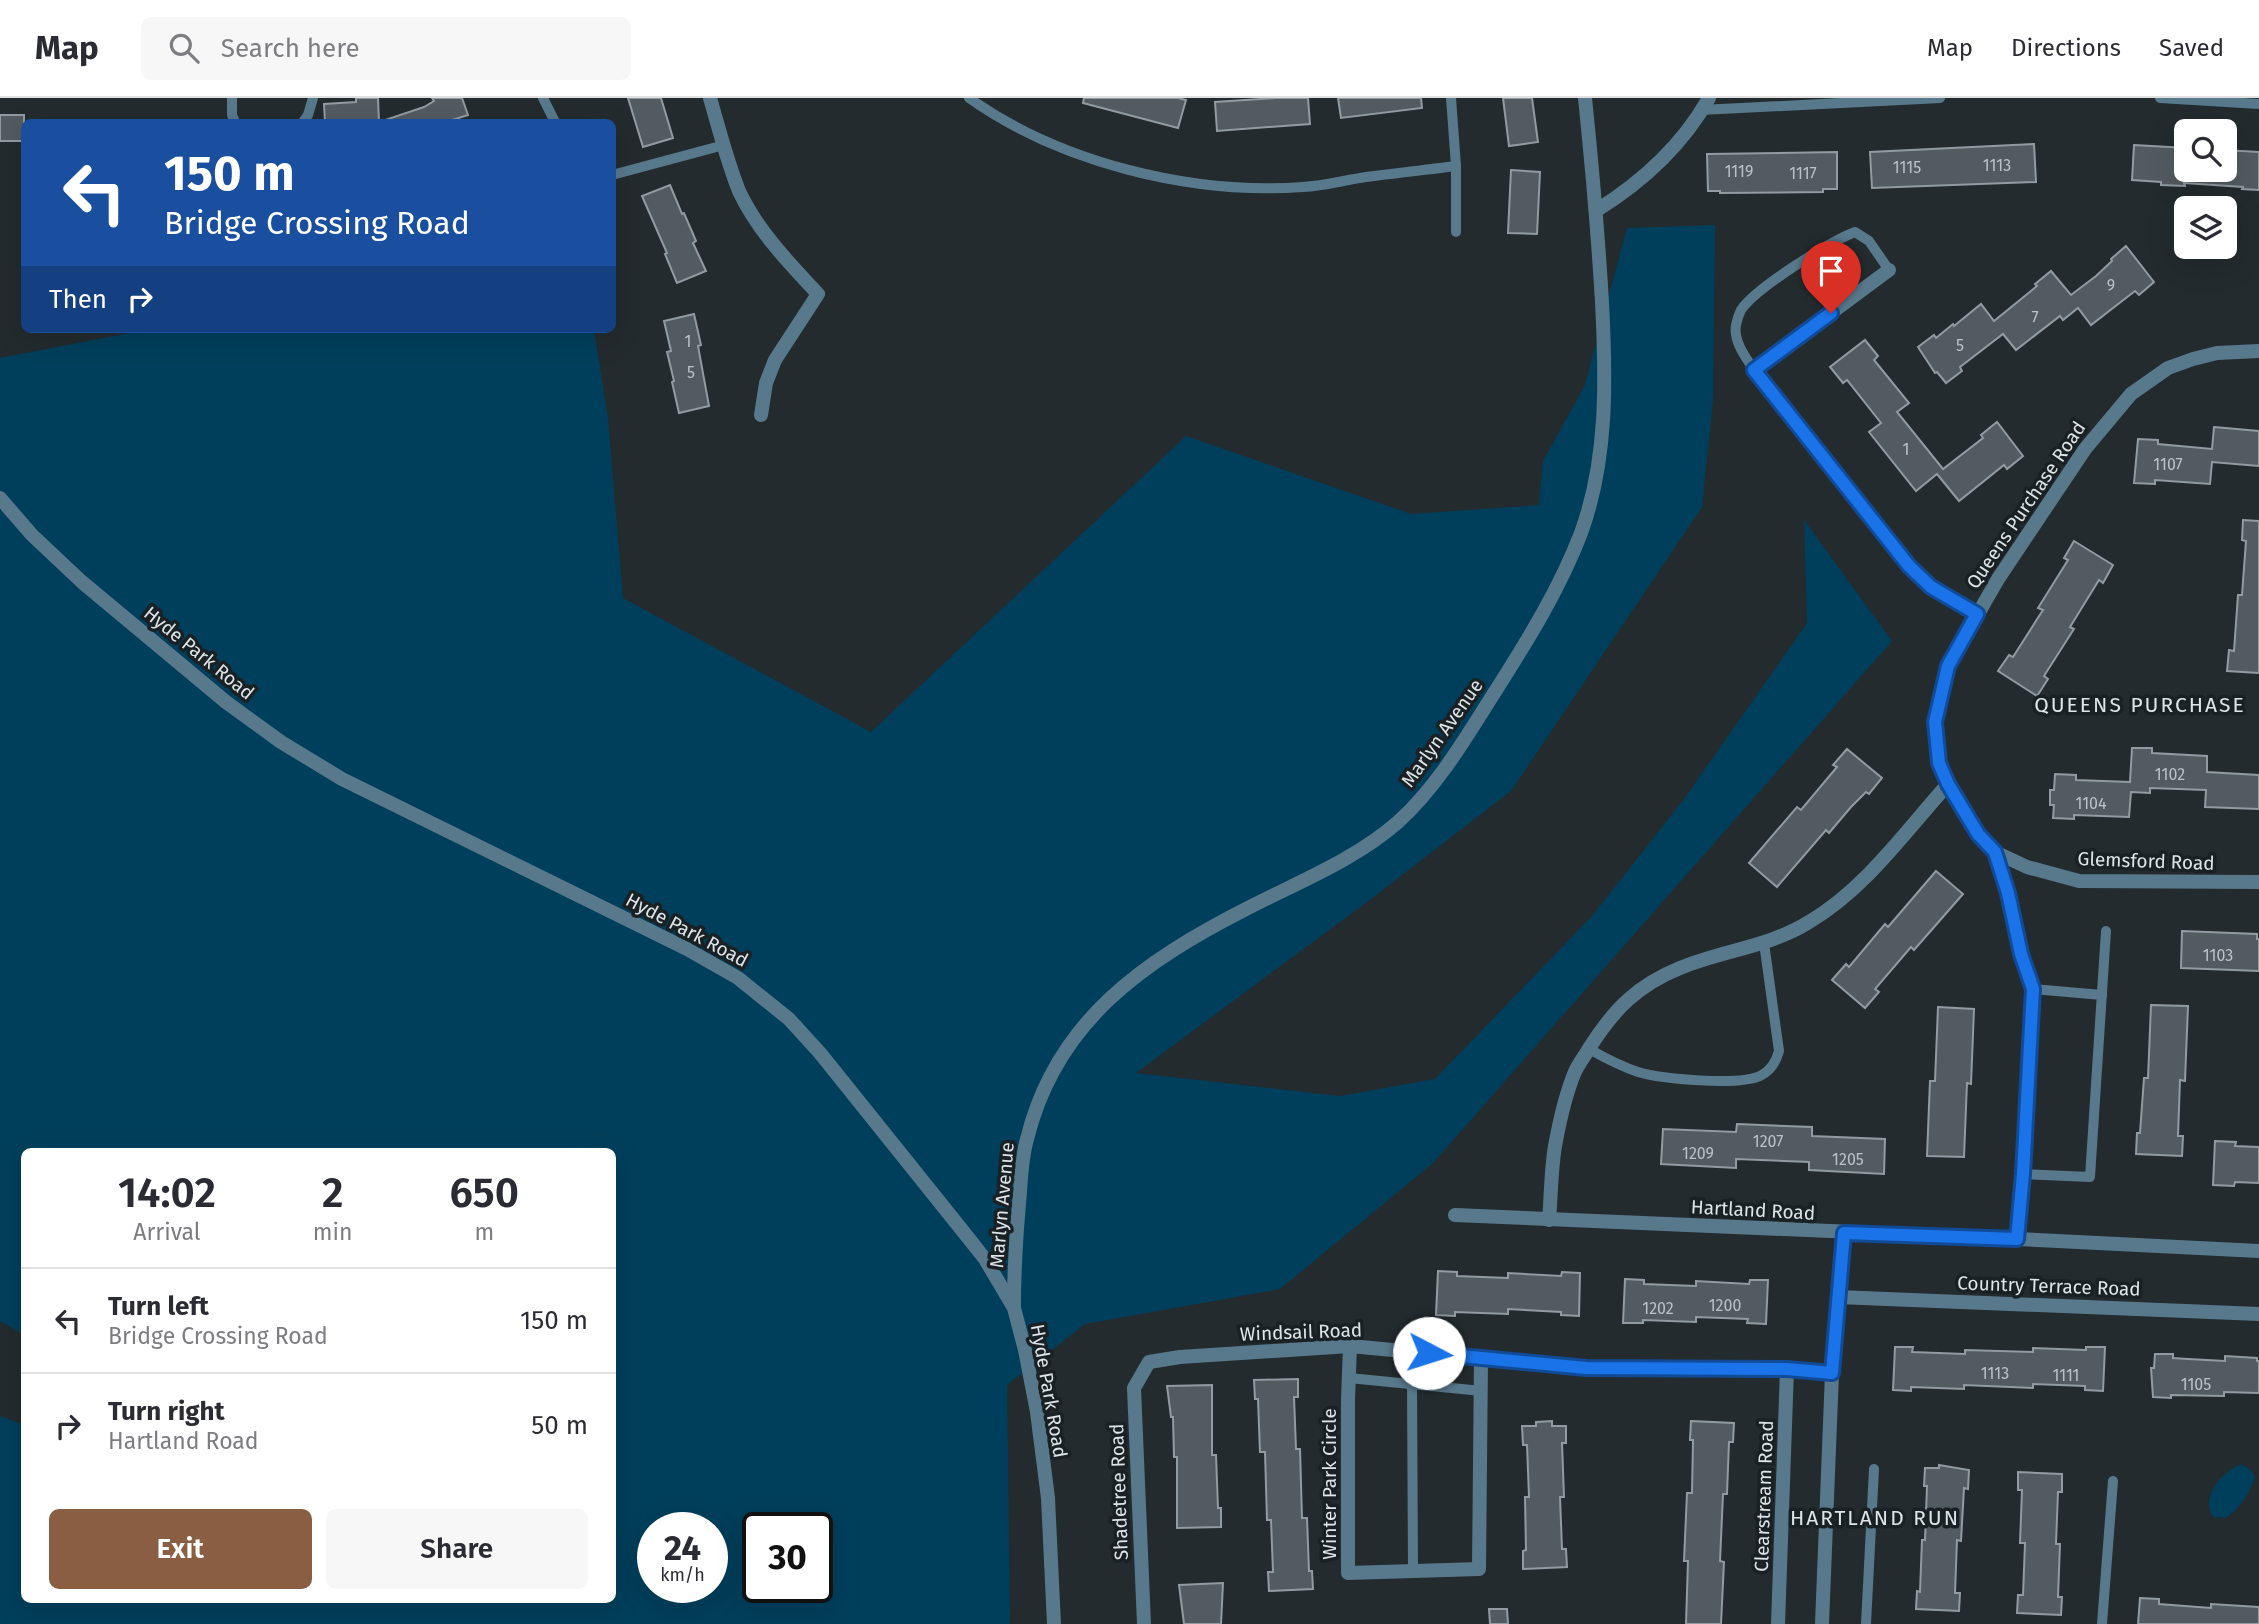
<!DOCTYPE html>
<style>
body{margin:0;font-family:"Fira Sans",sans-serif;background:#f7f7f7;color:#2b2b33;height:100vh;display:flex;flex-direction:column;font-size:26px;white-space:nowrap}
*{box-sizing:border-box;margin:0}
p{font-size:23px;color:#7c7c81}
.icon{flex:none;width:38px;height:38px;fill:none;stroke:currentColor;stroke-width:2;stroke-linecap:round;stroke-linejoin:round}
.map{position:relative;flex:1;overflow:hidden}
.details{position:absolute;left:21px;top:1050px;width:595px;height:455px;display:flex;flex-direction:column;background:#fff;border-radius:10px;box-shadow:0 7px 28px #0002}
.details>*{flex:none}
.guide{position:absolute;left:21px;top:21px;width:595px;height:214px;border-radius:10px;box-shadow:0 7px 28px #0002;background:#1a4fa0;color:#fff;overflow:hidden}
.buttons{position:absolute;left:2174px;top:21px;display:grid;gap:14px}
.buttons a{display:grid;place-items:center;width:63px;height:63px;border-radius:10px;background:#fff;box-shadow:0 7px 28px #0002;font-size:35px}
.speed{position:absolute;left:637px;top:1414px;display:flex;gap:14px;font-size:35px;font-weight:700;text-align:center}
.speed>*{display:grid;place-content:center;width:91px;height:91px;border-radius:50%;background:#fff;box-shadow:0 7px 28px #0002;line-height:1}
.speed small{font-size:18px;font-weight:400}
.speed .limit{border:4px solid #111;border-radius:10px;background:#fff;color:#111}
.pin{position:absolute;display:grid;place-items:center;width:60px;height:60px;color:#fff;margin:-72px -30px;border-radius:50% 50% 50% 0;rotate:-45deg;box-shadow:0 0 7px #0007}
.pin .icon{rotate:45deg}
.me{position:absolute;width:77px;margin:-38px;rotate:95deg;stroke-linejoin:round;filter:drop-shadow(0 0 5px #0008)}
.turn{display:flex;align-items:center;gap:24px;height:147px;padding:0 28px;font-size:32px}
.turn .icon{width:91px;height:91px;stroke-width:2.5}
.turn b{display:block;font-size:49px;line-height:60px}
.then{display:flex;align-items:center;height:66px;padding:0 28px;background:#0003;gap:14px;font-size:26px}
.eta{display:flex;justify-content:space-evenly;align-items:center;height:119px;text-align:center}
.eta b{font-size:42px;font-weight:600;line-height:49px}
.button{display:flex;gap:14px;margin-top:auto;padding:14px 28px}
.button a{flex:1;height:80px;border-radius:10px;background:#8a5e43;color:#fff;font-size:28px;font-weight:600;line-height:80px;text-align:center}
.button a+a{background:#f7f7f7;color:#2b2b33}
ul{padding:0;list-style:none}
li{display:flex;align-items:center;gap:21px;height:105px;padding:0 28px;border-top:2px solid #e1e1e2}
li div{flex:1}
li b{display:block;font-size:26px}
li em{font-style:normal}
header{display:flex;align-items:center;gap:42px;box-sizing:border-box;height:98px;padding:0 35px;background:#fff;border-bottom:2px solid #e1e1e2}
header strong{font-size:33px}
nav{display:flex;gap:38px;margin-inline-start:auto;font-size:24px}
.search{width:490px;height:63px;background:#f7f7f7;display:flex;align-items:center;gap:18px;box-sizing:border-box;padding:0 24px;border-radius:10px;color:#7c7c81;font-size:26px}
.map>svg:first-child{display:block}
.green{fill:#003f5b;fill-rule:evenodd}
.building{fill:#525b60;stroke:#919ba1;stroke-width:2}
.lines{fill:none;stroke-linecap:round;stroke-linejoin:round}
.lane{stroke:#58798c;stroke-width:10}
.street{stroke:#58798c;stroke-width:14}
.route-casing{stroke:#114b97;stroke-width:18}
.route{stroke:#1a73e8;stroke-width:12}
.labels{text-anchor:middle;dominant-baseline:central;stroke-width:7;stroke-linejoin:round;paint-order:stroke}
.number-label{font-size:16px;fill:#bbc2c5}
.street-label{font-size:19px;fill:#dee4e7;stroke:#192125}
.neighbourhood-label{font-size:21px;letter-spacing:2px;fill:#dee4e7;stroke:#192125}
</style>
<header>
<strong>Map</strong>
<div class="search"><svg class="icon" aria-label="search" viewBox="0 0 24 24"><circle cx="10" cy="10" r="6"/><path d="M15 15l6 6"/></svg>Search here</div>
<nav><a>Map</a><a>Directions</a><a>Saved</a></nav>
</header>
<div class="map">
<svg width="2259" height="1526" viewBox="0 0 2259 1526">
<rect width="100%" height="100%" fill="#232b2f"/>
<!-- green -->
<g class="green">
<path d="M1715,127l-2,175 -11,107 -191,284 -144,111 -231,171 204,23 95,-17 157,-163 92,-117 123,-176 -3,-103 88,121 -459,522 -153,126 -195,35 -78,61 3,239h-1010v-208l24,9v175h588v-448h-588v183l-24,-14v-963l150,-29h444l14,90 15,179 248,134 315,-296 225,78 128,-9 4,-44 42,-76 42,-157zM653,1430h59v59h-59zM758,1430h59v59h-59z"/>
<path d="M2241,1366l10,6 4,7c-5,16 -15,31 -29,41l-13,-1c-14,-20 10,-46 28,-53z"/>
</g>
<!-- building -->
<g class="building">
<path d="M356,0h22l1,24h-54l-1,-18 32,-2z"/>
<path d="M432,0h30l6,17 -22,7h-60l-1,-2 39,-13 10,-6z"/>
<path d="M628,0h33l12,40 -30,9z"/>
<path d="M1084,0h94l8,2 -8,28 -95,-25z"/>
<path d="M1276,0h32l2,26 -93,7 -2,-29z"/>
<path d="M1338,0h83l1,10 -81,10z"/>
<path d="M1503,0h29l6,44 -29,4z"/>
<rect x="0" y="17" width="24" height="26"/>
<path d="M2034,46l2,38 -164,6 -2,-36z"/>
<path d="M2134,47l52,3v22h38v-20l35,2v38l-17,-1 1,-2 -59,-4 1,3 -24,-1v-3l-29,-2z"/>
<path d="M1837,54v37h-14v3l-103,1v-2h-12l-1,-37z"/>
<path d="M1511,72l29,2 -3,62 -29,-1z"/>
<path d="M670,87l12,29 2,-1 12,28 -3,2 13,28 -29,12 -12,-29 2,-1 -25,-57z"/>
<path d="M2126,148l28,36 -15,13 -4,-4 -44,34 -13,-17 -15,12 -3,-4 -44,34 -13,-16 -43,33 2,4 -16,12 -9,-11 -2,1 -17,-26 16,-12 2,3 17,-14 1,2 27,-22 13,17 43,-35 -2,-2 16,-13 20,24 25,-19 16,-15 -1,-2z"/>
<path d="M694,216l7,31 -3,1 11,60 -30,7 -7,-31 2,-1 -7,-29 4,-1 -7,-30z"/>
<path d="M1865,242l13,16 -4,4 35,43 -12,9 46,57 40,-31 -2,-3 16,-13 26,34 -16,13 -3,-4 -45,36 -22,-27 -21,17 -47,-59 12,-9 -34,-43 -4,3 -13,-16z"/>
<path d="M2214,329l45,4v35l-47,-4 -2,22 -55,-4v4l-21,-1 4,-44 20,1v4l54,5z"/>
<path d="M2243,422l16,1v152l-32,-2 2,-21 5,1 4,-56h4l4,-54 -4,-1z"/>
<path d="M2074,443l39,24 -10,18 -4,-3 -29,47 4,2 -30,47 4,3 -11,17 -39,-25 11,-16 4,2 30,-47 -5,-2 30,-48 -4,-2z"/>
<path d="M2132,650h20v5l55,3v16l52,3v34l-54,-2 1,-17 -56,-2v5l-19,-1 -2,25 -55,-2v4l-21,-1 1,-13h-4v-15h4l1,-16 21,1v5l54,2z"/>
<path d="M1847,651l35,29 -13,16 -3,-2 -15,15 -22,26 -3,-3 -49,57 -28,-24 48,-56 4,3 36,-43 -4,-2z"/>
<path d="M1936,773l27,23 -49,56 -3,-3 -36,42 4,3 -14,16 -33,-28 14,-16 3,3 36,-43 3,3z"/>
<path d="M2182,833l75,3v5h2v32l-78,-3z"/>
<path d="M2151,907l37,1 -3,75 -5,-1 -2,56h5l-1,20 -46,-2 1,-21h3l4,-55h4z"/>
<path d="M1938,909l36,2 -3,75 -4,-1 -3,74 -37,-1 3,-75h5z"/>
<path d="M1737,1026l75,3v9l73,3 -1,35 -75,-4v-8l-73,-3v9l-75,-4 2,-35 73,3z"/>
<path d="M2215,1043l21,1 -1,4 24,1v36l-24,-1 -1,4 -21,-1z"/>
<path d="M1438,1173l19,1v4l51,2v-5l53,3 1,-4 18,1 -1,43 -18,-1v-3l-53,-3v5l-53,-2v4l-19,-1z"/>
<path d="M1625,1181l19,1v4l52,2v-5l53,3 1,-4h18l-2,44 -19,-1 1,-4 -52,-2v5l-53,-2v3h-20z"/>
<path d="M1895,1249h18l-1,5 53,2v-4l68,2v-4l53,2v-3h19l-2,44 -18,-1v-4l-52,-2v4l-69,-3v4l-53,-2v4l-18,-1z"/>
<path d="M2155,1256h18v4l15,1 37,2v-5l32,2v3h2v32l-35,-1v4l-53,-1v3l-18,-1 -2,-29h3z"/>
<path d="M1298,1281v18h-4l2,52h4l2,69h5l2,53h3l1,18 -44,2 -1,-19h5l-2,-52h-4l-2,-68h-5l-2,-53h-3l-1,-19z"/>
<path d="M1212,1287v70h4l2,53h3v19l-44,1v-71h-3l-1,-40h-2l-4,-31z"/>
<path d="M1552,1323v5h14v17h-4l2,54h-4l2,52h4l1,18 -44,2v-18l3,-1 -1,-53h4l-2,-52h-4l-1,-19h14v-4z"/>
<path d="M1691,1323l43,2 -1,19h-4l-2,52h-4l-3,67 4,1 -3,62h-35l2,-63h-4l3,-68h5l1,-53h-3z"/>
<path d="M1939,1367l30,5 -1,19 -4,-1 -3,53 -4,-1 -2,53h5l-1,18 -43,-2 1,-18 3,1 2,-52h3l2,-54h-3l1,-18h14z"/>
<path d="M2018,1374l44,2v18h-4l-2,52h4l-2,53h4l-1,18 -44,-2 1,-18h5l2,-52h-5l2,-53h-4z"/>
<path d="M1223,1485l-2,41h-37l-5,-39z"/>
<path d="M2140,1500l19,1v5l52,4v-4l48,3v17h-121z"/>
<path d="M1489,1511h18l1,15h-18z"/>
</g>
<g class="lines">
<!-- lane -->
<g class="lane">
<path d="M232,0v17l3,7"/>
<path d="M543,0l12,24"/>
<path d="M969,0c92,65 222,97 334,89 21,-1 42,-7 63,-10 30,-4 60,-7 90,-11"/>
<path d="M1451,0l5,68v66"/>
<path d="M2160,0l99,6"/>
<path d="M1701,12l239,-12"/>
<path d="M303,24l5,-7 5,-17"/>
<path d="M612,77l112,-30"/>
<path d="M1754,272c-8,-12 -21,-29 -18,-45 1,-5 3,-11 5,-15 15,-22 88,-68 114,-78l14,9 20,29"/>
<path d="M2033,891l69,6"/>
<path d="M1589,951c16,9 31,17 49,23 24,7 100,14 122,4 11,-5 16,-14 19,-25l-15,-108"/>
<path d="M2023,1076l67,3 16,-246"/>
<path d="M1349,1280l133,13"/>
<path d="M1412,1284l1,190"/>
<path d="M1866,1526l8,-155"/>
<path d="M2102,1526l11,-143"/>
</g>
<!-- street -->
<g class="street">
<path d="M710,0c9,31 17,63 29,93 18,39 50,72 79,103l-43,66 -9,23 -5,32"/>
<path d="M1597,112c45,-28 86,-66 112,-112"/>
<path d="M1889,172l-135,100 155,196 22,21 46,27"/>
<path d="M0,400l32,37 50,47 144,120 55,40 61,37 345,170 51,29 51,41 31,34 142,177 23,29 29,49 11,42 12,62 11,86 6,126"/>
<path d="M1995,754l32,15 52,14 180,1"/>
<path d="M1455,1117l562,24 242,12"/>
<path d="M1549,1122c2,-24 2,-50 6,-74 4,-22 11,-52 19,-72 4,-10 11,-18 16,-27 24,-38 48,-62 90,-79 43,-18 89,-21 129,-46 56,-33 96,-90 139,-138"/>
<path d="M2017,1141l6,-65 10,-185 -12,-35 -13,-61 -13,-41 -18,-18 -29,-50 -9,-21 -4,-41 13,-56 50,-87 87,-130 46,-55 37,-26 25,-9 24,-6 42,-2"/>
<path d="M1838,1199l421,17"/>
<path d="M1014,1208c0,-34 2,-68 5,-102 2,-22 2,-44 8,-65 29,-118 117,-178 219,-230 50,-26 109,-49 152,-87 41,-37 70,-88 100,-135 31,-49 62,-99 83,-154 27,-74 25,-154 21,-231 -4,-68 -10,-136 -17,-204"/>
<path d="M1350,1248l-2,53v174l131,-4 2,-211"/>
<path d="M1144,1526l-10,-236 15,-26 31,-5 170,-11 236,22 201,1 45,4"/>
<path d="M1778,1526l9,-255"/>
<path d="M1822,1526l10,-251 12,-140"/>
</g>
</g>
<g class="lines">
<defs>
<path id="route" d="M1429,1255l157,15 201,1 45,4 12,-140 173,6 6,-65 10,-185 -12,-35 -13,-61 -13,-41 -17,-18 -30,-50 -9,-21 -4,-41 13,-56 29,-52 -46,-27 -22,-21 -155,-196 77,-57"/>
</defs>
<!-- route casing -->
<use href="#route" class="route-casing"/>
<!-- route -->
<use href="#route" class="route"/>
</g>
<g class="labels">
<!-- number labels -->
<g class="number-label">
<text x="1997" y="67">1113</text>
<text x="1907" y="69">1115</text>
<text x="1739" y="73">1119</text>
<text x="1803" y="75">1117</text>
<text x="2111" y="187">9</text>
<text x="2035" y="219">7</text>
<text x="688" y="243">1</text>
<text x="1960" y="247">5</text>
<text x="691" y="274">5</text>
<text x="1906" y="351">1</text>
<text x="2168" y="366">1107</text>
<text x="2170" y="676">1102</text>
<text x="2091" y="705">1104</text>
<text x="2218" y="857">1103</text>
<text x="1768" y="1043">1207</text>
<text x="1698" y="1055">1209</text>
<text x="1848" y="1061">1205</text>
<text x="1725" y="1207">1200</text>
<text x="1658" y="1210">1202</text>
<text x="1995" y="1275">1113</text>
<text x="2066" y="1277">1111</text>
<text x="2196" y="1286">1105</text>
</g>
<!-- street labels -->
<g class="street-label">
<text transform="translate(2026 407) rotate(-56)">Queens Purchase Road</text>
<text transform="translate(199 555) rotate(39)">Hyde Park Road</text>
<text transform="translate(1442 635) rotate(-55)">Marlyn Avenue</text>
<text transform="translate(2146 763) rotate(2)">Glemsford Road</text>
<text transform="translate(687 832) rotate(28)">Hyde Park Road</text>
<text transform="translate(1002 1107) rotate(-85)">Marlyn Avenue</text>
<text transform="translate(1753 1112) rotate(3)">Hartland Road</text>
<text transform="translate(2049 1188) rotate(2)">Country Terrace Road</text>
<text transform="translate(1301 1234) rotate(-2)">Windsail Road</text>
<text transform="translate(1049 1293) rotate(80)">Hyde Park Road</text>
<text transform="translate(1329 1386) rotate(-90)">Winter Park Circle</text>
<text transform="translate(1119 1394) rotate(-92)">Shadetree Road</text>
<text transform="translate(1764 1398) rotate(-88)">Clearstream Road</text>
</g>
<!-- neighbourhood labels -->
<g class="neighbourhood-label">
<text x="2140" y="607">QUEENS PURCHASE</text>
<text x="1875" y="1420">HARTLAND RUN</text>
</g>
</g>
</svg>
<div class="buttons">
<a><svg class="icon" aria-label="search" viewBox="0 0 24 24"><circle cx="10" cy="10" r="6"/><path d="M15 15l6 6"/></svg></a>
<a><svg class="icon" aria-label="layers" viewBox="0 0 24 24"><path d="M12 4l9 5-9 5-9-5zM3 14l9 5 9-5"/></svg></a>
</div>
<div class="speed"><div>24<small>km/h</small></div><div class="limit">30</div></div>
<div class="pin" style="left:1831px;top:215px;background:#d93025"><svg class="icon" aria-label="arrive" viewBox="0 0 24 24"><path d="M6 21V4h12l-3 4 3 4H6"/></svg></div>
<svg class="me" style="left:1429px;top:1255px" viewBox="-20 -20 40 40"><circle r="19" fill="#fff"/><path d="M0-13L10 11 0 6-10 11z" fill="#1a73e8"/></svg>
<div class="guide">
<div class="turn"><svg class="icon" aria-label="left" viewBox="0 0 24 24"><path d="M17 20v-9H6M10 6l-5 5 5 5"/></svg><div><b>150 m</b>Bridge Crossing Road</div></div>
<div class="then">Then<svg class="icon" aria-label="right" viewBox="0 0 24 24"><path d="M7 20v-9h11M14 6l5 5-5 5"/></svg></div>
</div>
<section class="details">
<div class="eta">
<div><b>14:02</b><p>Arrival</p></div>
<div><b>2</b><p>min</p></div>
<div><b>650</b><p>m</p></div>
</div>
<ul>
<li><svg class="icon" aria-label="left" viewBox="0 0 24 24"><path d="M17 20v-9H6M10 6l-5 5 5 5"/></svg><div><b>Turn left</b><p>Bridge Crossing Road</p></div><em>150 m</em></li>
<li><svg class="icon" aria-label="right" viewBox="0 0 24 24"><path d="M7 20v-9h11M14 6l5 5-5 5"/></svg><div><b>Turn right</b><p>Hartland Road</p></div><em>50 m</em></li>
</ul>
<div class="button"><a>Exit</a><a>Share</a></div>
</section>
</div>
